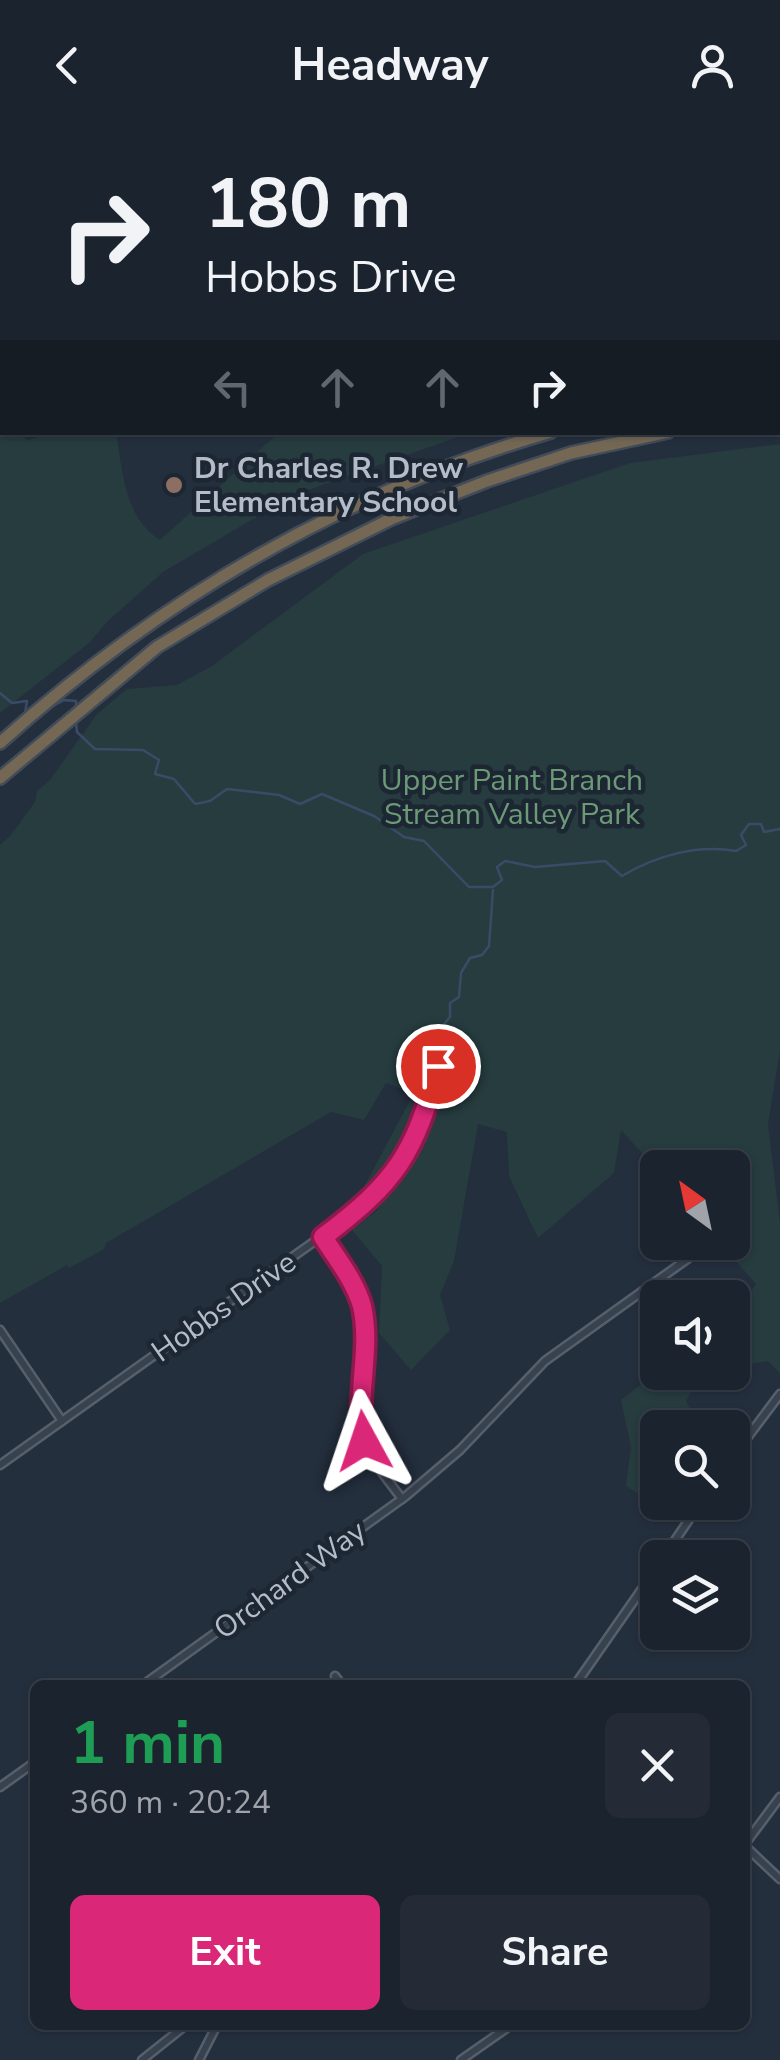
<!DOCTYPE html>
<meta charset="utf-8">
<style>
body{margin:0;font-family:"Nunito Sans",sans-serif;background:#242b36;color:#f1f3f6;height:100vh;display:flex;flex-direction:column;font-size:38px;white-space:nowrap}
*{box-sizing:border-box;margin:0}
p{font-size:32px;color:#a0a4aa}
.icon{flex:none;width:55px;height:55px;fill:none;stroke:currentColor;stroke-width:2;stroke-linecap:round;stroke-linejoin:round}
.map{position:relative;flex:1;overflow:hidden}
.sheet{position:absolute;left:30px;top:1550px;width:720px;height:350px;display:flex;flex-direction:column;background:#1b232e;border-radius:15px;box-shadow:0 2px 8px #0004,0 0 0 2px #39404a}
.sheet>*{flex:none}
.banner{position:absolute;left:0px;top:0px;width:780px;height:305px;box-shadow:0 2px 8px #0004,0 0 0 2px #39404a;background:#1b232e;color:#f1f3f6;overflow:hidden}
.needle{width:65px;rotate:327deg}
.buttons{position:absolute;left:640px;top:1020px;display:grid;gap:20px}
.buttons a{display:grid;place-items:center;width:110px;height:110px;border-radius:15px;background:#1b232e;box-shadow:0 2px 8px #0004,0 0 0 2px #39404a;font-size:50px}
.pin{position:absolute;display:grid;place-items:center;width:85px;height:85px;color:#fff;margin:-42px;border:5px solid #fff;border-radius:50%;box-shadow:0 2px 10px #0007}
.me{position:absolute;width:110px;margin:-55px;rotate:355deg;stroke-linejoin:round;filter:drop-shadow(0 0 8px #0008)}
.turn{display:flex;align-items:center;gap:35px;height:210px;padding:0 40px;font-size:45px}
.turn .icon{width:130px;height:130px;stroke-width:2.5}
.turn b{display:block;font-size:70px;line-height:85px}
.lanes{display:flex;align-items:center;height:95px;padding:0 40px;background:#0003;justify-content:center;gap:50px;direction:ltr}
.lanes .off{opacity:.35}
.round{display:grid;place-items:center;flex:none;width:105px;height:105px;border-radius:15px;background:#242b36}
.summary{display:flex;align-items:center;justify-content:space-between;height:170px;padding:0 40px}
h1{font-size:60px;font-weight:700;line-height:75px;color:#1e9e55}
.button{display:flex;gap:20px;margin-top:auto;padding:20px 40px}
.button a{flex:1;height:115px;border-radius:15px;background:#db2777;color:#fff;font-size:40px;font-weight:700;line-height:115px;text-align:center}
.button a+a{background:#242b36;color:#f1f3f6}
header{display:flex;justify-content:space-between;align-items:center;height:130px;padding:0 40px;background:#1b232e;font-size:45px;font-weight:700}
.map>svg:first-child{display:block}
.green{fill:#263c3f}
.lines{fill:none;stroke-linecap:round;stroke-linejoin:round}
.stream{stroke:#394c67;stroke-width:2.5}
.street-casing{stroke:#565f6c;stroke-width:11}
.highway-casing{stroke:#434c59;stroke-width:16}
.street{stroke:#38414e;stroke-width:6}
.highway{stroke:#746855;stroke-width:11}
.route-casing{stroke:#8e194d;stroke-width:25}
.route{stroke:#db2777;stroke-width:18}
.education-dot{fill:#8d6e63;stroke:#1d2633;stroke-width:4}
.labels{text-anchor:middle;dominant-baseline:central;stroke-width:9;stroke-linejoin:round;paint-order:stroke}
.poi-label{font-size:30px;font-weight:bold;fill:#b4bcc9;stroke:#1d2633;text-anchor:start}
.park-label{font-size:30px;fill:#6b9a76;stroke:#1d2633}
.street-label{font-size:30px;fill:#b4bcc9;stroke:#1d2633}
</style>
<header><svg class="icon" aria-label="back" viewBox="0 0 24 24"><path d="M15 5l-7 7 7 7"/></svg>Headway<svg class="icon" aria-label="person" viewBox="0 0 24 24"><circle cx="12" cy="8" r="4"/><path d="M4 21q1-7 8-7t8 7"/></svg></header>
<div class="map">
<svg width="780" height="1930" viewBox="0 0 780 1930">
<rect width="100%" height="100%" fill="#242f3e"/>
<!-- green -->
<g class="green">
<path d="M0,246l2,56 20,1 5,8 21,-8h68c7,39 8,84 44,107l115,-104 194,-3 -175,62 -131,77 -54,48 -20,23 -89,70z"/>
<path d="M780,314v606l-12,74 12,100v149l-12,-12 -19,3 -8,-15 -8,3v-36l23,-32 -36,-41 12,-1v-74l-75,2 -36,-40 -7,43 -76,65 -29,-62 -2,-44 -29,-8 -24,137 -14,34 10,35 -39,40 -32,-37 3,-67 -30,-36 27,-21 -14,-24 49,-92 -28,-10 -22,37 -33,-8 -225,131 -2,6 -35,19 -2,-3 -67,38v-458l11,-10 24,-33 2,-11 13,-11 47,-66 30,-25 50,-4 35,-19 151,-112 267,-91z"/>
<path d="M657,1242l44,1 -15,28 15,26 -43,1v74l29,1 -3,3 -29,-2 -29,-18 5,-39 -10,-47z"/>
</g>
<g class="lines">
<!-- stream -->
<g class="stream">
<path d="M0,563l12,10 15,-2 -2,12h4"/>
<path d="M46,580l18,-10 12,1v9"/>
<path d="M76,593l1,9 18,17 48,1 16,10 -4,14 19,5 21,25 15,-3 17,-12 52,6 21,9 22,-10 52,22 30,21 20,4 45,46h24l9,-7 -5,-13 8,-6 30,6 70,-6 17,15c33,-20 75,-32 114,-25l10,-6 -5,-10 8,-11h12l3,8 16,-3"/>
<path d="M414,953l11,-6 16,4 7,-17 -14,-28 16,-19v-14l9,-6 2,-24 9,-15 12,-3 7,-9 4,-56"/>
</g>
<defs>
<g id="street">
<path d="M534,0v2"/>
<path d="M642,0v2"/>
<path d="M172,2l1,-2"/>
<path d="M276,2v-2"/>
<path d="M0,238l2,1"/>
<path d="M323,1107c19,28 39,54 41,90 3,37 -13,77 1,114 7,22 24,40 37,58"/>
<path d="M0,1200l62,91"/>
<path d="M732,1328l48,-64"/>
<path d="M0,1335l367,-261 44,-54 27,-84"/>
<path d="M663,1428l38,-56"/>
<path d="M335,1546l7,9"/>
<path d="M143,1555l263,-189 54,-46 85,-89 166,-119"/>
<path d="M575,1555l83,-119"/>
<path d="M0,1657l35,-25"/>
<path d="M745,1714l35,-47"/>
<path d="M745,1716l35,33"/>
<path d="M142,1930l44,-35"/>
<path d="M199,1930l18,-35"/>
<path d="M461,1930l50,-35"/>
</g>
<g id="highway">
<path d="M778,261h2"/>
<path d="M778,289h2"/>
<path d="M0,613c160,-144 344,-251 551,-311"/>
<path d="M0,648l157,-131 111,-67 123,-61 96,-38 84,-28 97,-21"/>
</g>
</defs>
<!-- street casing -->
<use href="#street" class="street-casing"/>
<!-- highway casing -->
<use href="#highway" class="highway-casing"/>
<!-- street -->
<use href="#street" class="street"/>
<!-- highway -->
<use href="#highway" class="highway"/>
</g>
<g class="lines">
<defs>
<path id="route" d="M364,1311c-9,-45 8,-91 -2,-135 -7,-25 -25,-47 -39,-69 73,-55 92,-83 115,-171"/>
</defs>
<!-- route casing -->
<use href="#route" class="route-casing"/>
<!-- route -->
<use href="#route" class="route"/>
</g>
<!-- markers -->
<circle class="education-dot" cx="174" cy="355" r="10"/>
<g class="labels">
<!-- poi labels -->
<g class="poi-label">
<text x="194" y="338">Dr Charles R. Drew<tspan x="194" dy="34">Elementary School</tspan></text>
</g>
<!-- park labels -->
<g class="park-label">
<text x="512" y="650">Upper Paint Branch<tspan x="512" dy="34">Stream Valley Park</tspan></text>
</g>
<!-- street labels -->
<g class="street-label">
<text transform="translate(224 1177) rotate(-35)">Hobbs Drive</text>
<text transform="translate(290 1450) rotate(-36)">Orchard Way</text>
</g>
</g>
</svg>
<div class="buttons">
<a><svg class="needle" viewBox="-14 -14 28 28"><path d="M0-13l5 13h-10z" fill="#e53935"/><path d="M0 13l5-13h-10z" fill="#a0a4aa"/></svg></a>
<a><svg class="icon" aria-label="sound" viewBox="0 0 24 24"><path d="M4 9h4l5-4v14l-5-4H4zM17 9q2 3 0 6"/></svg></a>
<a><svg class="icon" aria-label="search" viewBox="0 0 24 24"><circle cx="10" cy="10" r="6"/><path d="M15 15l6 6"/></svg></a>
<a><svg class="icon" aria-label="layers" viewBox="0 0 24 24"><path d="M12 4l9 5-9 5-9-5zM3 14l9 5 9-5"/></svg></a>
</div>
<div class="pin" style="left:438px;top:936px;background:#d93025"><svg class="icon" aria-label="arrive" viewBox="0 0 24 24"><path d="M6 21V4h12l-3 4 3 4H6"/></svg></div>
<svg class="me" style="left:364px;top:1311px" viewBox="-20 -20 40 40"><path d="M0-17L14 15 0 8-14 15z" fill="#db2777" stroke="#fff" stroke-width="4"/></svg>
<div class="banner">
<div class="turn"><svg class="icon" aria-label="right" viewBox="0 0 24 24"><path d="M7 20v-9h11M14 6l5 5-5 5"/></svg><div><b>180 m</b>Hobbs Drive</div></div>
<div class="lanes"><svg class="icon off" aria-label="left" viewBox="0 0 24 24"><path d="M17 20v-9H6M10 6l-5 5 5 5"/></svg><svg class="icon off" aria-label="ahead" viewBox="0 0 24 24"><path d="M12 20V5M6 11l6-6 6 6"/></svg><svg class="icon off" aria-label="ahead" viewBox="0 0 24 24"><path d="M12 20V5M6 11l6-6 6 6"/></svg><svg class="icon" aria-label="right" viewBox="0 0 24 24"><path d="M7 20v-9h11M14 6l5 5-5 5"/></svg></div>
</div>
<section class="sheet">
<div class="summary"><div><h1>1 min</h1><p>360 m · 20:24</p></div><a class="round"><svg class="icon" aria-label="close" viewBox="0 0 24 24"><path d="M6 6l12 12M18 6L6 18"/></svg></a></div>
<div class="button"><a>Exit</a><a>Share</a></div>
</section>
</div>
